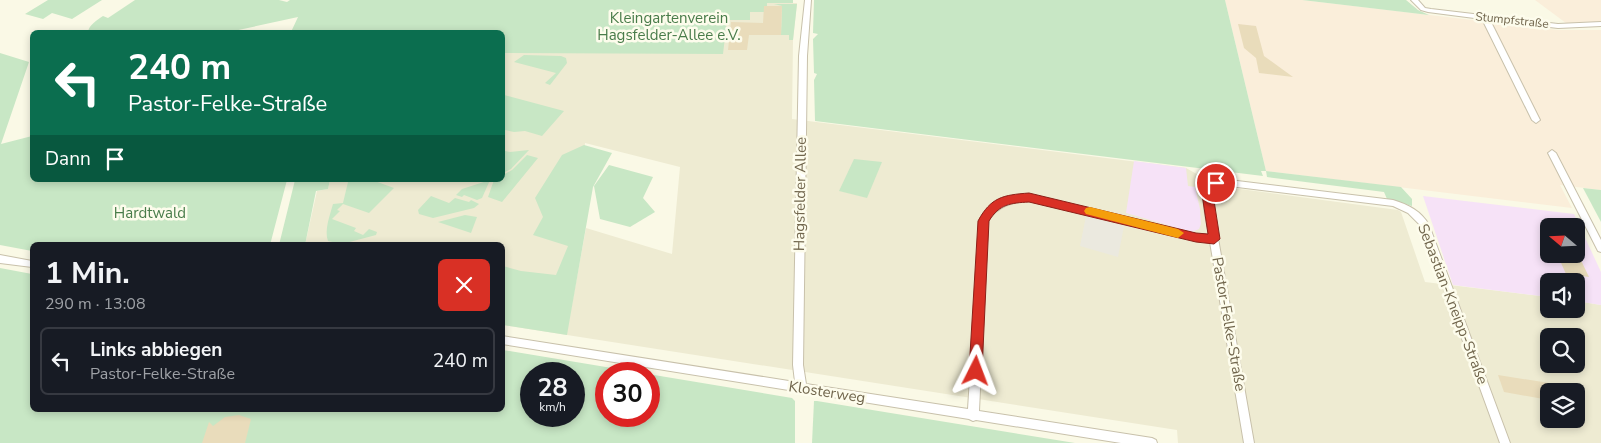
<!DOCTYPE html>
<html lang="de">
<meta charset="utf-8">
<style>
body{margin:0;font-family:"Nunito Sans",sans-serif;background:#242831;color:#f1f3f6;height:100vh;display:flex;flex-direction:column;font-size:19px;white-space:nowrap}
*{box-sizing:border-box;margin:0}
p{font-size:16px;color:#9ea1a6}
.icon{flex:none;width:28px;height:28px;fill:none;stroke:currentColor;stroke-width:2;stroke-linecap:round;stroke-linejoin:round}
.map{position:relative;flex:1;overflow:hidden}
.side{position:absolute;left:30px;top:242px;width:475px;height:170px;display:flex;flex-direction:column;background:#171b24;border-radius:8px;box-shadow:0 2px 8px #0003}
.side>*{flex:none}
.banner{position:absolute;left:30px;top:30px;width:475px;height:152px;border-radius:8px;box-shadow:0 2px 8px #0003;background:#0b6e4f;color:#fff;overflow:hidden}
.needle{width:32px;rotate:289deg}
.tools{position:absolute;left:1540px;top:218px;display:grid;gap:10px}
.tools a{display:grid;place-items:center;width:45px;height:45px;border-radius:8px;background:#171b24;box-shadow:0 2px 8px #0003;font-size:25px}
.speed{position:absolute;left:520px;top:362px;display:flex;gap:10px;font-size:25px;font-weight:700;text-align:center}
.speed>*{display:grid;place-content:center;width:65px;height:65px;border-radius:50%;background:#171b24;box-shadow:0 2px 8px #0003;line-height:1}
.speed small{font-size:12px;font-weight:400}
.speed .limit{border:8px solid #d22;background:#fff;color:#111}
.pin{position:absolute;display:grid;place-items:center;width:42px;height:42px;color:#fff;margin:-21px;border:2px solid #fff;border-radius:50%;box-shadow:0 1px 5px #0007}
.me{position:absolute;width:55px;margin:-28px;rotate:3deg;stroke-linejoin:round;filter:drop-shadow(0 0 4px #0008)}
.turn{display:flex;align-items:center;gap:18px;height:105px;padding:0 15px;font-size:22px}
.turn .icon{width:65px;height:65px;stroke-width:2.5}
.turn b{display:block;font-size:35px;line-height:42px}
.then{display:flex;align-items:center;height:48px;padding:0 15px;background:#0003;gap:10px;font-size:19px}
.round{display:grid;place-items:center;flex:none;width:52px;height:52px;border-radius:8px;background:#242831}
.overview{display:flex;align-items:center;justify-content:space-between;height:85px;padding:0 15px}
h1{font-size:30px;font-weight:700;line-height:38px}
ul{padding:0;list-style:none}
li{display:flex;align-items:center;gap:15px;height:68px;margin:0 10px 8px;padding:0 5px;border:2px solid #363941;border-radius:8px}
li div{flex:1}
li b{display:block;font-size:19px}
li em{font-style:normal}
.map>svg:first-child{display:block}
.residential{fill:#eeebd2;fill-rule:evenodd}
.commercial{fill:#faeeda}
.industrial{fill:#ebe9df}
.education{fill:#f6e2f7;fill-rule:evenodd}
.green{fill:#c8e7c5;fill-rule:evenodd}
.building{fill:#e9dcbb}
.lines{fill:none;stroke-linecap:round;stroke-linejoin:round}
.street-casing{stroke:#c8c1ab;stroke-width:2}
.street{fill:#fff;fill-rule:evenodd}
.route{fill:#d93025;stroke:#8d1f18}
.slow{fill:#f59e0b}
.labels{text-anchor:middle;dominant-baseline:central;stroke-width:5;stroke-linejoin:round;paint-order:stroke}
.far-street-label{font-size:12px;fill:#71664d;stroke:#fdfcec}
.park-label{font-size:15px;fill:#497c4a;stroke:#fdfcec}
.street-label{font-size:15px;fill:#71664d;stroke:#fdfcec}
</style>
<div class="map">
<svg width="1601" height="443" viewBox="0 0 1601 443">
<rect width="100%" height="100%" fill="#faf9e6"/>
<!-- residential -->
<path class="residential" d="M726,2l71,1 -4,37 -1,79 394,49 32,18 180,24 3,2 24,70 124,15v12h27v-8l25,4v138h-423l-1,-13 -674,-105 -1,-80h-197l12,-54 11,-2 2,-9h172l1,-127h55zM585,143l95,24 -8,87 -86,-26 -18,98zM1549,336h27v28h-27zM1549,391h27v28h-27z"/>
<!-- commercial -->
<g class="commercial">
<path d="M1225,0h77l256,30h43v160l-41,-5 12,23 -306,-37z"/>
<path d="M1535,0h66v22l-35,1z"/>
</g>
<!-- industrial -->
<path class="industrial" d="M1086,216l38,10 -6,31 -38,-11z"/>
<!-- education -->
<g class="education">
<path d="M1134,161l52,7 2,18 7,1 5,22 1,15 -2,5 -7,3 -66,-19z"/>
<path d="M1423,196l151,18 27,58v33l-25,-4v-20h-27v16l-96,-12zM1549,226h27v28h-27z"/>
</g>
<!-- green -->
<g class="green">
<path d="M48,0h54l-30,19 -20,-6 -9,6 -18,-5z"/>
<path d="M135,0h144l8,2 3,-2h503v3h-26v3h-3v6h-14v8h-23l-4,34 -220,-1 -1,-21h-211l7,-15 -69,15h-141c1,-7 9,-12 15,-16l5,2z"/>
<path d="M1225,0l41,171 135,16 11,12v7l-25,-7 -3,-7 -117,-15 -1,-6h-5l2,5 -448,-55 -1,-41 3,-6 -3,-1 -1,-34 5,-5 -5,-1 1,-33z"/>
<path d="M1302,0h104l12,10 11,5z"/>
<path d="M774,4h23l-4,36h-4v-5h-8l1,-29z"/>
<path d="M0,53l29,9 -28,82 31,-8v44h255l-17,65h-238v6l-32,-6z"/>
<path d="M524,55l37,1 5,2 1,5 -17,22 -5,-2 11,-10 -42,-11z"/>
<path d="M504,95l60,16 -22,25 -17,-5 -11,1 -9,-2 -2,2z"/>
<path d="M584,145l28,8 -19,34 -26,148 -64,-10v-59l18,5 35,4 12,-29 -35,-11 10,-18 -8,-19 27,-43z"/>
<path d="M529,150l-18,19 -8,4v-19l2,-3 5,1z"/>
<path d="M527,155l11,3 -36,44 -14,-5 6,-17h8l1,-5 9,-5z"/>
<path d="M854,159l28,3 -15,36 -28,-7z"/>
<path d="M609,165l44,12 -10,21 12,14 -25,15 -30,-8 -6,-33z"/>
<path d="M295,180h35l-2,9 -12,2 -11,54h-26z"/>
<path d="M342,180h30l22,8 -25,25 -26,-9 -6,6 3,1 -8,8 24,9 -2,3 9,4 6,-6 8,3 -1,3 -34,9 -14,-3c-4,-11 2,-26 5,-37l10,-1 5,-21h-10z"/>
<path d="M490,180l-8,18 -5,2 -13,-5 -2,2 -6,-2 6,-6z"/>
<path d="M1583,188l18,2v32z"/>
<path d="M431,196l18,7 6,-5 14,4 2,-2 8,4 -5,4 -41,10 -14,-4 -1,-4z"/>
<path d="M465,215l12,2 -6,16 -33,-11z"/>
<path d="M0,268l32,6v136h470l1,-60 289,48 3,3v42h-795zM531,374h43v42h-43zM606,374h43v42h-43z"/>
<path d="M814,401h3l258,42h-263z"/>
</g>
<!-- building -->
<g class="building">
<path d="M764,6h18l-1,29h-32l-2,15h-19l3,-28 32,1z"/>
<path d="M1238,24l18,2 8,30 29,21 -34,-4 -3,-15 -12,-10z"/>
<path d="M1557,254h21l11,23 -23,-3z"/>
<path d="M1498,375l51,8v17l-45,-8z"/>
<path d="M239,415l12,4 -6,24h-43l7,-21 4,4 12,-9z"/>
</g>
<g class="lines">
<defs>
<g id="street">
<path d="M805,0h6l-4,56 -4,309 3,19 162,25 12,-188c12,-21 26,-25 49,-26l167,39 13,1c-2,-12 -11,-44 0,-52 3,-2 9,-3 12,-4l172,21c16,5 28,11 36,25l81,218h-10l-79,-217 -13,-13 -15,-7 -172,-21c-12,4 -8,14 -8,25l41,233h-10l-34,-201 -14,-2 -167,-39c-18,1 -31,5 -41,20l-9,190 173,27 4,2 1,3h-36l-145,-23 -3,1 -4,-2 -467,-75v-8l293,46 -2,-17 6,-309z"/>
<path d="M1411,0h7l7,8 6,1 127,15 43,-2v4l-43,2 -68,-8 50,100 -4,3 -4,-3 -50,-101 -54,-7 -7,-2z"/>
<path d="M1552,150l4,3 45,87v12l-3,-1 -1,-2 -49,-96z"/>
<path d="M0,255l32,6v6l-32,-4z"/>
</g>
</defs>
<!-- street casing -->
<use href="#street" class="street-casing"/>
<!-- street -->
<use href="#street" class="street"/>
</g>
<!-- route -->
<path class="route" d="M1216,179l6,4 -8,7 -1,4 7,45 -6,5 -18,-2 -167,-40c-18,1 -30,2 -40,19l-7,150 -2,4 -4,2 -5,-2 -2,-4 9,-150c13,-24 25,-26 51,-28l167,40 12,1 -6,-40 4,-9z"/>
<!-- slow -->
<path class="slow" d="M1090,207l88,22 6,4 -6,5 -92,-24 -2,-3 2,-3z"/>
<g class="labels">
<!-- far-street labels -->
<g class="far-street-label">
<text transform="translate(1512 20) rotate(6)">Stumpfstraße</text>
</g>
<!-- park labels -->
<g class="park-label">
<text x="669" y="18">Kleingartenverein<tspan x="669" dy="17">Hagsfelder-Allee e.V.</tspan></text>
<text x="150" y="213">Hardtwald</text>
</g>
<!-- street labels -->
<g class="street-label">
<text transform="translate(800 194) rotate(-89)">Hagsfelder Allee</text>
<text transform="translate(1453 304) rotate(69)">Sebastian-Kneipp-Straße</text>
<text transform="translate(1229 324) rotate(80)">Pastor-Felke-Straße</text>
<text transform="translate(827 392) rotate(9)">Klosterweg</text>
</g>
</g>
</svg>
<div class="tools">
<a><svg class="needle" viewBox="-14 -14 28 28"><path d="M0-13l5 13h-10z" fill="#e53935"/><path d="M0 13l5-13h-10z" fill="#9ea1a6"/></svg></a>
<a><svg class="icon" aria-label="sound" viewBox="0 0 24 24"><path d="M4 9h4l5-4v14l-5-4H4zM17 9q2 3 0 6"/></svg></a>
<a><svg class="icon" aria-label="search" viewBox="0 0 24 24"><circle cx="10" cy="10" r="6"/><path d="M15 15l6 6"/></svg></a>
<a><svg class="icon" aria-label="layers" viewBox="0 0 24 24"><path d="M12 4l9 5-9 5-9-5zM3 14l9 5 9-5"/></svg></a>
</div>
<div class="speed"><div>28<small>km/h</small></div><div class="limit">30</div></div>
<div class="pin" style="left:1216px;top:183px;background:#d93025"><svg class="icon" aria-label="arrive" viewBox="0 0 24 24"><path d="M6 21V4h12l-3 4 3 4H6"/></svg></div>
<svg class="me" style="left:976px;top:371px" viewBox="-20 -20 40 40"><path d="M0-17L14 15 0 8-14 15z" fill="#d93025" stroke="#fff" stroke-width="4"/></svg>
<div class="banner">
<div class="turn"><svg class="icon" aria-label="left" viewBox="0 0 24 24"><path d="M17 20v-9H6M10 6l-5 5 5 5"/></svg><div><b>240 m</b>Pastor-Felke-Straße</div></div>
<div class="then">Dann<svg class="icon" aria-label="arrive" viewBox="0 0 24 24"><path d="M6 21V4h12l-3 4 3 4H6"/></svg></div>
</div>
<section class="side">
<div class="overview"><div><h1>1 Min.</h1><p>290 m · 13:08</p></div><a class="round" style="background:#d93025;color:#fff"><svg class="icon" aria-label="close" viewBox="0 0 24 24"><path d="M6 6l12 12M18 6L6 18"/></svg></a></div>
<ul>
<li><svg class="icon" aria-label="left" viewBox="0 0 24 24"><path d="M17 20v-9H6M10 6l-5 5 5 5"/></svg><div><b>Links abbiegen</b><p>Pastor-Felke-Straße</p></div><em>240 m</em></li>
</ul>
</section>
</div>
